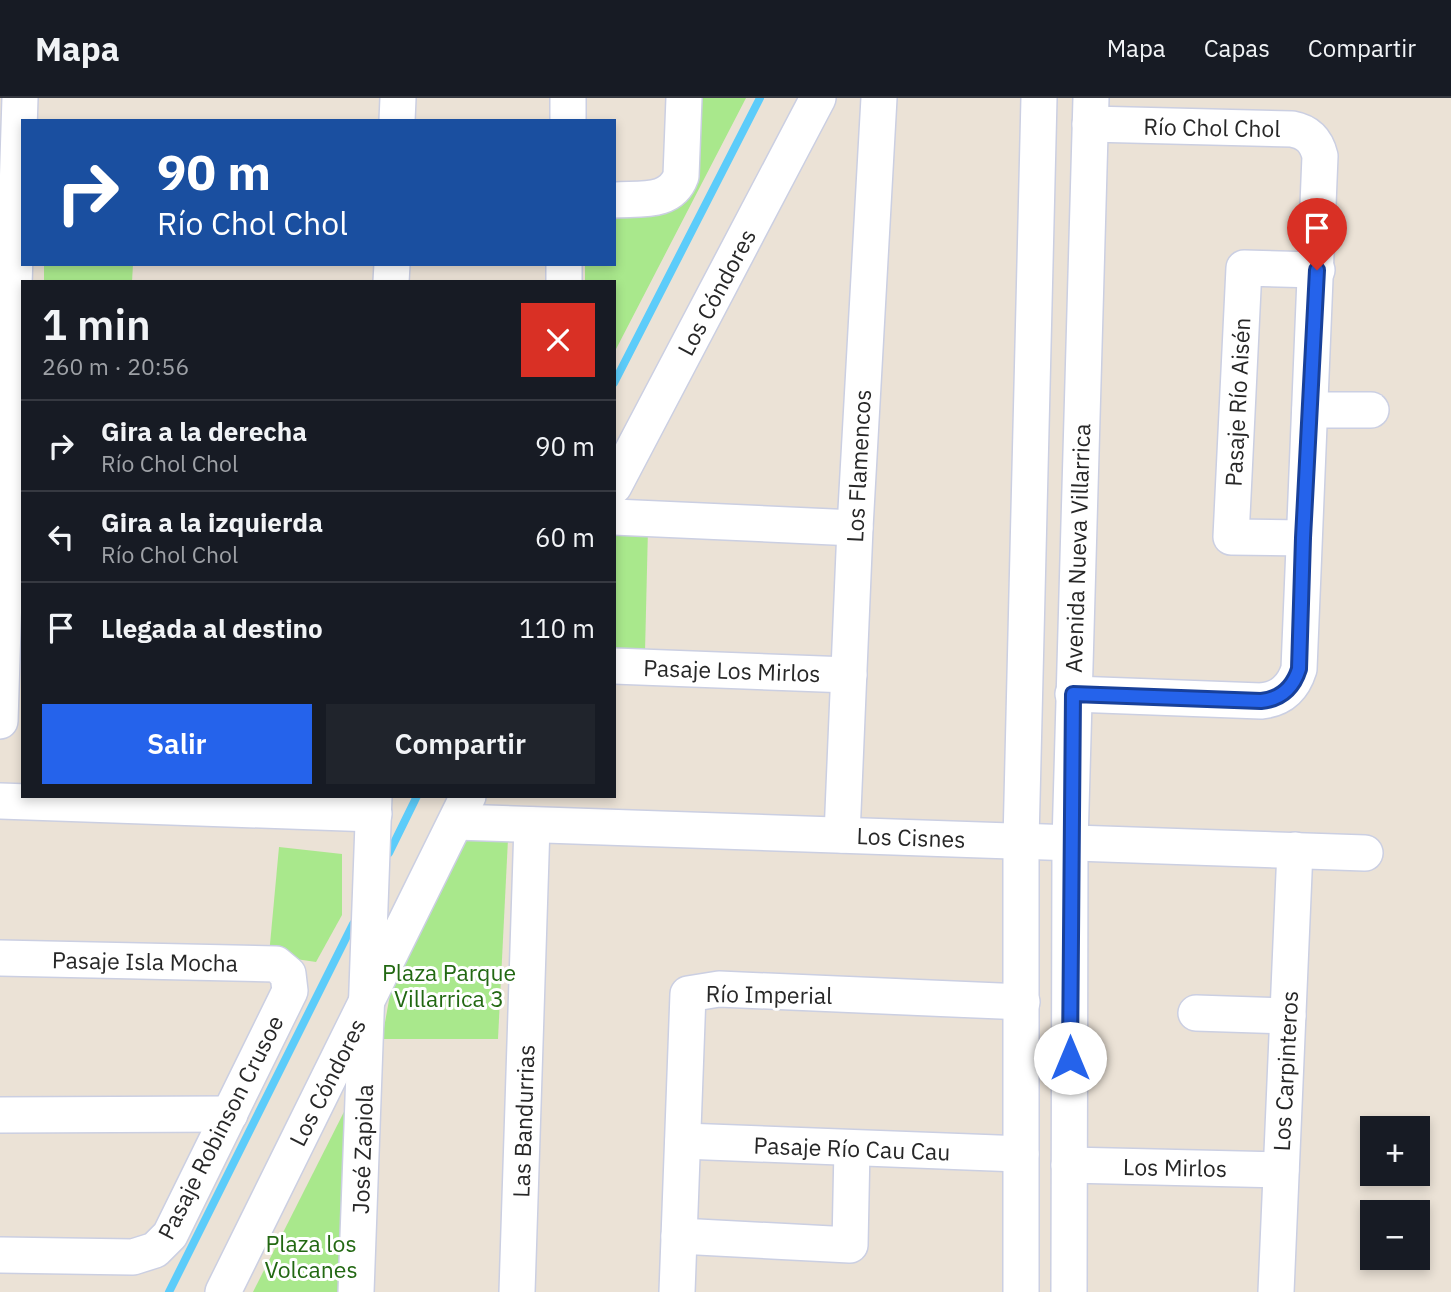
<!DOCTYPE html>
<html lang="es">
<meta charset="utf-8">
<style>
body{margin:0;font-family:"IBM Plex Sans",sans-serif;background:#20242c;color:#f1f3f6;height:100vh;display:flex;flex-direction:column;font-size:26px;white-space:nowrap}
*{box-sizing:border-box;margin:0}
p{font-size:23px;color:#9ea1a6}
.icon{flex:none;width:38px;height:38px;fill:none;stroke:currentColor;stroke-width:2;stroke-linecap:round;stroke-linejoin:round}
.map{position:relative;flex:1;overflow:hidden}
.sheet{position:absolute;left:21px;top:182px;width:595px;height:518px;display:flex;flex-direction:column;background:#171b24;border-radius:0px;box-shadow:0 4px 10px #0003}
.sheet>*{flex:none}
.guide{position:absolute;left:21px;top:21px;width:595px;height:147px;border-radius:0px;box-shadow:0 4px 10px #0003;background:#1a4fa0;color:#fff;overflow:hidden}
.buttons{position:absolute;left:1360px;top:1018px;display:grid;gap:14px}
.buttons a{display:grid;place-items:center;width:70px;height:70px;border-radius:0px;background:#171b24;box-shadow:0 4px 10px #0003;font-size:35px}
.pin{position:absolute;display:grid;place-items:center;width:60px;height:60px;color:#fff;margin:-72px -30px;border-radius:50% 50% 50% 0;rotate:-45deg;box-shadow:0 0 7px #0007}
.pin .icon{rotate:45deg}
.me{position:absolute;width:77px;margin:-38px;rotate:0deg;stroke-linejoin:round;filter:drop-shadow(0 0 5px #0008)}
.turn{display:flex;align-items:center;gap:24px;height:147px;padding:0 21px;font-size:32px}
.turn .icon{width:91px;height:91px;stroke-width:2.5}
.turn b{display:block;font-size:49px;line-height:60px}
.round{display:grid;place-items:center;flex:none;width:74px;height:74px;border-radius:0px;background:#20242c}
.headline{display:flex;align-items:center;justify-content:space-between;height:119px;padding:0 21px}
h1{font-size:42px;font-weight:600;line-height:52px}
.cta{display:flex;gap:14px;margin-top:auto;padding:14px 21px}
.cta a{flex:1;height:80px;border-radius:0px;background:#2563eb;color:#fff;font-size:28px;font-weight:600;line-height:80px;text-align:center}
.cta a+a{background:#20242c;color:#f1f3f6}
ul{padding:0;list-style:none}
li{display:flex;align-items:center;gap:21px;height:91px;padding:0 21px;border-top:2px solid #363941}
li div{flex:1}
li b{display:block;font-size:26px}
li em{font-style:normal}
header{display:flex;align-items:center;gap:42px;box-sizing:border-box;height:98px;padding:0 35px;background:#171b24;border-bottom:2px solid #363941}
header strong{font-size:33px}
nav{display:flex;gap:38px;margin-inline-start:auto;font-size:24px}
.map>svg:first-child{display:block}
.green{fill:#a9e88c}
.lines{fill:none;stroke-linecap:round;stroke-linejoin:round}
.stream{stroke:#5cccfa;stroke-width:8}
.minor-casing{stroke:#cbcfe2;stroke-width:38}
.minor{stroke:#fff;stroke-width:35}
.route-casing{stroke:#184099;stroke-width:18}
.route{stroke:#2563eb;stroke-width:12}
.labels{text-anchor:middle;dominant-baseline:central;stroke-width:6;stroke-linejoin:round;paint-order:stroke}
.street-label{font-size:23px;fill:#272727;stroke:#fff}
.park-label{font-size:23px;fill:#226812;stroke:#fff}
</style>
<header>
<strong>Mapa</strong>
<nav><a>Mapa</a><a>Capas</a><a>Compartir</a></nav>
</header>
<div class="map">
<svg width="1451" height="1194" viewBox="0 0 1451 1194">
<rect width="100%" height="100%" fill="#ebe2d6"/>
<!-- green -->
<g class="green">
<path d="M699,0h47l-132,255v-71h-29v-18h29v-51l54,-7z"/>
<path d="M44,166h89l-1,18h-88z"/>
<path d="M621,428l27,2 -3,124h-31v-113z"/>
<path d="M460,737l48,4 -10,200h-116l9,-50z"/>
<path d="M279,749l63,7v61l-26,47 -47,-7z"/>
<path d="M353,996l-8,198h-92z"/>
</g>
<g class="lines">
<!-- stream -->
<g class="stream">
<path d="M614,285l146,-285"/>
<path d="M389,755l28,-57"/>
<path d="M169,1194l184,-368"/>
</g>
<defs>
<g id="minor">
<path d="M397,23l1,-23"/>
<path d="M568,23v-23"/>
<path d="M614,102c26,-2 57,4 67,-24l3,-78"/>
<path d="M391,184l1,-18"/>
<path d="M564,184v-18"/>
<path d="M1310,312h61"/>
<path d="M614,388l204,-388"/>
<path d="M614,419l241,11"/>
<path d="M1303,440l-72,-1 13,-269 73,2"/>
<path d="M614,568l235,9"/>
<path d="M1073,596l188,7c20,-2 32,-13 38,-32l21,-513c-4,-16 -12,-24 -28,-27l-202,-5"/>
<path d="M0,623l20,-623"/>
<path d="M0,703l374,13"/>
<path d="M456,724l909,31"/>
<path d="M842,737l13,-307 24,-430"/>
<path d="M0,860l276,6 12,10 2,17 -120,244 -15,15 -22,7 -133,-2"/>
<path d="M1196,915l92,3"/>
<path d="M0,1017l230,-1"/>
<path d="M683,1043l338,13"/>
<path d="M1069,1067l212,5"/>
<path d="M679,1138l171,9 2,-97"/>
<path d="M223,1194l245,-496"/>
<path d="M356,1194l18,-496"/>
<path d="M517,1194l15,-467"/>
<path d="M677,1194l11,-298 31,-5 303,13"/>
<path d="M1021,1194v-451l18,-743"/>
<path d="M1069,1194l1,-449 21,-745"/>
<path d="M1276,1194l19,-442"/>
</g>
</defs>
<!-- minor casing -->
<use href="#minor" class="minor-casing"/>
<!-- minor -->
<use href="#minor" class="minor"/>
</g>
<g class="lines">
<defs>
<path id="route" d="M1070,960l3,-364 188,7c20,-2 32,-13 38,-32l4,-131 14,-268"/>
</defs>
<!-- route casing -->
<use href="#route" class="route-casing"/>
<!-- route -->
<use href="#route" class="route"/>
</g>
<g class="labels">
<!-- street labels -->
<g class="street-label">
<text transform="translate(1212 29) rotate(1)">Río Chol Chol</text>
<text transform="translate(716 194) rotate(-62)">Los Cóndores</text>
<text transform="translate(1237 304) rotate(-87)">Pasaje Río Aisén</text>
<text transform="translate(858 368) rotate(-87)">Los Flamencos</text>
<text transform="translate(1077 450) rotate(-88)">Avenida Nueva Villarrica</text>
<text transform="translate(732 572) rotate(2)">Pasaje Los Mirlos</text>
<text transform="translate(911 739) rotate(2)">Los Cisnes</text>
<text transform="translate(145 863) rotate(1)">Pasaje Isla Mocha</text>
<text transform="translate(769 896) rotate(1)">Río Imperial</text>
<text transform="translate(1285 973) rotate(-87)">Los Carpinteros</text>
<text transform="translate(327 984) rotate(-63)">Los Cóndores</text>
<text transform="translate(523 1023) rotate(-88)">Las Bandurrias</text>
<text transform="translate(220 1029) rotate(-63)">Pasaje Robinson Crusoe</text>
<text transform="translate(852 1050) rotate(2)">Pasaje Río Cau Cau</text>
<text transform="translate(362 1051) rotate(-88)">José Zapiola</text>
<text transform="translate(1175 1069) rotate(1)">Los Mirlos</text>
</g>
<!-- park labels -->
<g class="park-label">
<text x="449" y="874">Plaza Parque<tspan x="449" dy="26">Villarrica 3</tspan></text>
<text x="311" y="1145">Plaza los<tspan x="311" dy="26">Volcanes</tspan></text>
</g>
</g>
</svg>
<div class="buttons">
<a>+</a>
<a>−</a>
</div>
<div class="pin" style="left:1317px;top:172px;background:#d93025"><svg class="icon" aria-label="arrive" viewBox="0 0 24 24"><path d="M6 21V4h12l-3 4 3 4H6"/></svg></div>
<svg class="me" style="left:1070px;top:960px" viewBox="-20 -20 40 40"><circle r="19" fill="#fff"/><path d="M0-13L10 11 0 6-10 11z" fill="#2563eb"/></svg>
<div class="guide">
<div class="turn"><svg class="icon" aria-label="right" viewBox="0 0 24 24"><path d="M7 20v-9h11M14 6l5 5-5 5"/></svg><div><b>90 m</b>Río Chol Chol</div></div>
</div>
<section class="sheet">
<div class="headline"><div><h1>1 min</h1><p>260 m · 20:56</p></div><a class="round" style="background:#d93025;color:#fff"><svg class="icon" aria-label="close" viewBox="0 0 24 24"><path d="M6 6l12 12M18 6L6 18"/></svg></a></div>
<ul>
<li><svg class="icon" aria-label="right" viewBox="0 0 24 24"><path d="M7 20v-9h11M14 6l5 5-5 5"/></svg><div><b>Gira a la derecha</b><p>Río Chol Chol</p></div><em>90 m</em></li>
<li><svg class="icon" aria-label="left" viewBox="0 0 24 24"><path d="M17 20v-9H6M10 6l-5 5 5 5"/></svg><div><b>Gira a la izquierda</b><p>Río Chol Chol</p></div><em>60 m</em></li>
<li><svg class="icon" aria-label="arrive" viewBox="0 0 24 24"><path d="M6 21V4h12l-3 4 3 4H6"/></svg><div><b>Llegada al destino</b></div><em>110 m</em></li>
</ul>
<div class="cta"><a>Salir</a><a>Compartir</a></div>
</section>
</div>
